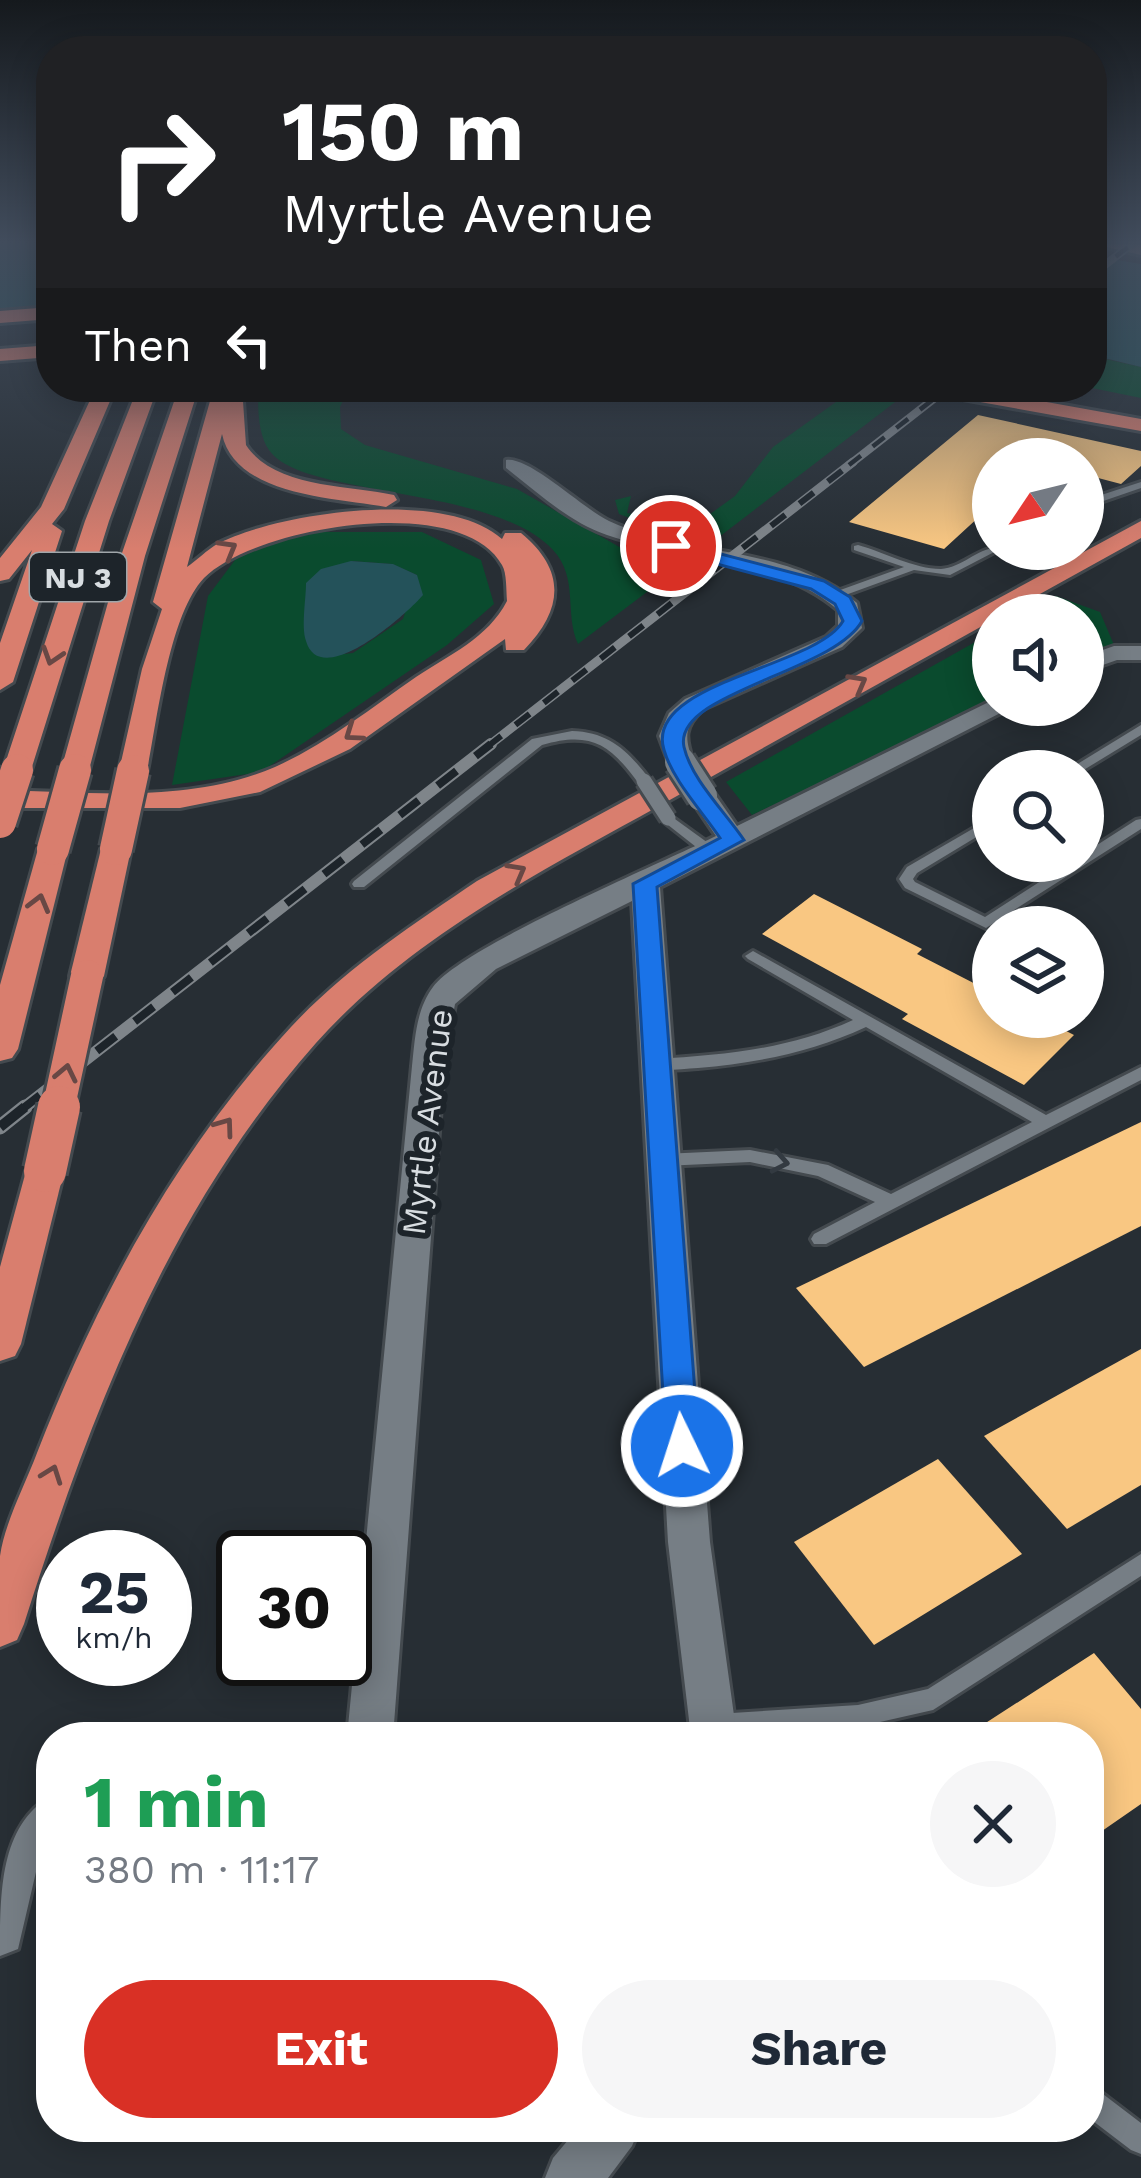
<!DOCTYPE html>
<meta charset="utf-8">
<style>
body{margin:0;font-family:"Work Sans",sans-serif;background:#f6f6f7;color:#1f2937;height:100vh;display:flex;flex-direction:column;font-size:45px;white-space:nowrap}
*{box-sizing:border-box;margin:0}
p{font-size:39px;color:#747a83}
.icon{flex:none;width:66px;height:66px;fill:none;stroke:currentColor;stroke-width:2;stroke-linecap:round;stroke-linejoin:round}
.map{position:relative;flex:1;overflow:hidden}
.sheet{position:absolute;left:36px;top:1722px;width:1068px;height:420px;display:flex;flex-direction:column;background:#fff;border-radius:48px;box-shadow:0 6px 30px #0003}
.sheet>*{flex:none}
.banner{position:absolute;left:36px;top:36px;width:1071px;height:366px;border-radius:48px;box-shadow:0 6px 30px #0003;background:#202124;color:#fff;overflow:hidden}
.needle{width:78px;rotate:235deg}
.buttons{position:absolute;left:972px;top:438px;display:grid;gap:24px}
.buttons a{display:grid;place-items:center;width:132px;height:132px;border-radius:50%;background:#fff;box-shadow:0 6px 30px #0003;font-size:60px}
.speed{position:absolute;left:36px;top:1530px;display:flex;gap:24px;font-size:60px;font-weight:700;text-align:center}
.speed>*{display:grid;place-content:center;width:156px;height:156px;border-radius:50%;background:#fff;box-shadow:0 6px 30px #0003;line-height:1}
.speed small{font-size:30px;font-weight:400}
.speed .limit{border:6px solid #111;border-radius:18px;background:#fff;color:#111}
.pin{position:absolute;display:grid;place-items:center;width:102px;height:102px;color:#fff;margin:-51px;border:6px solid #fff;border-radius:50%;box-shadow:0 3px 12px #0007}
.me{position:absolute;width:132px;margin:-66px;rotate:356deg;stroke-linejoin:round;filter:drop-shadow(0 0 9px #0008)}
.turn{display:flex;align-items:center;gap:42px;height:252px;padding:0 48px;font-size:54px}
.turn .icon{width:156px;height:156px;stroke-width:2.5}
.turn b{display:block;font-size:84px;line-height:102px}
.then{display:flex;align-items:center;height:114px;padding:0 48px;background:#0003;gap:24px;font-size:45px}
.round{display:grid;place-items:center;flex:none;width:126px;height:126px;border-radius:63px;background:#f6f6f7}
.head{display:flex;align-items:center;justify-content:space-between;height:204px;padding:0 48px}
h1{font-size:72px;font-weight:700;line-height:90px;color:#1e9e55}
.primary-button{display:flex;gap:24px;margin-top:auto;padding:24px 48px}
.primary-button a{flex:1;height:138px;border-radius:72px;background:#d93025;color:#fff;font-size:48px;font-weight:700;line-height:138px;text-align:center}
.primary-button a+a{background:#f6f6f7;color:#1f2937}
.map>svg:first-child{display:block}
.green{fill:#0a4b2e;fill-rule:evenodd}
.water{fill:#24525a}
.building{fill:#f9c782}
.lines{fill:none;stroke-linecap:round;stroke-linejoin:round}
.lane-casing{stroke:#444a4f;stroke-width:6}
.street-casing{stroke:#444a4f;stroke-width:6}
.primary-casing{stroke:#444a4f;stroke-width:6}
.highway-casing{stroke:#444a4f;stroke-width:6}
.lane{fill:#767e85;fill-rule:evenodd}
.street{fill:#767e85;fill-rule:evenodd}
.primary{fill:#b17e77;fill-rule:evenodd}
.highway{fill:#d97e6e;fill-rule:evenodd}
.rail-far3-casing{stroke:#7f858a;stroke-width:8}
.rail-far2-casing{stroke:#7f858a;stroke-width:9}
.rail-far1-casing{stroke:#7f858a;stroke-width:12}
.rail-casing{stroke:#7f858a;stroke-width:15}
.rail-far3{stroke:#1d242a;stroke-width:4.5;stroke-dasharray:15;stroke-linecap:butt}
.rail-far2{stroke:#1d242a;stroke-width:6;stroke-dasharray:18;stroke-linecap:butt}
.rail-far1{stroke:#1d242a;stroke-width:8;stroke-dasharray:24;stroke-linecap:butt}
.rail{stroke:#1d242a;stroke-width:10;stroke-dasharray:32;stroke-linecap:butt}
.lane-bridge-casing{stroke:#444a4f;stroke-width:21;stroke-linecap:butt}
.street-bridge-casing{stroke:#444a4f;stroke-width:36;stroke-linecap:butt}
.highway-bridge-far1-casing{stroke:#444a4f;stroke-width:38;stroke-linecap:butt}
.highway-bridge-casing{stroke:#444a4f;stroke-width:48;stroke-linecap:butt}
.lane-bridge{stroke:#767e85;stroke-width:15}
.street-bridge{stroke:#767e85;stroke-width:30}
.highway-bridge-far1{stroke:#d97e6e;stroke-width:32}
.highway-bridge{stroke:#d97e6e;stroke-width:42}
.oneway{stroke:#684845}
.oneway2{stroke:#333a41}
.route{fill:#1a73e8;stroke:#114b97;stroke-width:3}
.labels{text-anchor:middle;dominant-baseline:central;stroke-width:12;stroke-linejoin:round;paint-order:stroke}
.shield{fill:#1d242a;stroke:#a0a6aa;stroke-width:3}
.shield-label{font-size:30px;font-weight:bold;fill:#d8dde1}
.street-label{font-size:33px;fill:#d8dde1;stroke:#1d242a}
</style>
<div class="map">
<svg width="1141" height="2178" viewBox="0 0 1141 2178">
<rect width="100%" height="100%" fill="#272e34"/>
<!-- green -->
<g class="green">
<path d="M1092,356l49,11v31l-54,-11h5z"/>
<path d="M259,387h91l-10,20 1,22 24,16 152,44 113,64 62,5 -114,86c-14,-31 1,-66 -25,-94 -60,-65 -252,-52 -284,-100 -11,-15 -12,-45 -10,-63z"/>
<path d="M754,387h85l64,9 -197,151 -87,-33 -4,-14 16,-4 -4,17 38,7 41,-3 29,-21 38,-49 70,-50z"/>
<path d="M313,532h109l59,28 13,44 -47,41 -186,127 -89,13 36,-189 33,-44zM351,561l41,3 25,11 -14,44 -50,34 -27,3z"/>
<path d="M1056,596l44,16 14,33 -31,15v-45h-61z"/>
<path d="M993,632v70l-241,113 -26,-33z"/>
</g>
<!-- water -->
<g class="water">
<path d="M0,244h51v63l-51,4z"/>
<path d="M1092,256l49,8v103l-49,-12z"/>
<path d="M351,561l42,3 24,11 6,20c-14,17 -102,97 -117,46 -5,-15 0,-41 0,-58l15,-14z"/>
</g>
<!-- building -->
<g class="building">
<path d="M978,415l163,36v15l-20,18 -38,-10v-15h-90v45l-49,45 -95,-27z"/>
<path d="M814,894l108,55 -5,5 76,39v24h46l35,18 -50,50 -122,-66 6,-5 -146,-80z"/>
<path d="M1141,1122v104l-277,141 -68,-79z"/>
<path d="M1141,1349v136l-74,44 -83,-93z"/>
<path d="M938,1459l84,95 -148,91 -80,-103z"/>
<path d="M1094,1653l47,56v95l-52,36v-103h-125z"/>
</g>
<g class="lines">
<defs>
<g id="lane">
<path d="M1141,482v6l-58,20v-7z"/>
<path d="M858,545c26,7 56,24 83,24 22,-1 41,-25 59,-20l-50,26 -36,-5 -74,27h-8v-4l72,-26 -50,-17v-4z"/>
<path d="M1141,725v10l-59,36h-16z"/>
<path d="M572,731c38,1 57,21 79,50l-7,4 -5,-1c-29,-40 -48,-53 -97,-39l-178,142h-10l-2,-3 2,-3 178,-142z"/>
<path d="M668,814l47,34v6h-10l-42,-33v-6z"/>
<path d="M993,817v10l-76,46 -4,6 2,3 70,35 87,-56h11v-7l53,-34 5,-1v10l-155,99 -81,-40 -6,-9 8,-12z"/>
<path d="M753,951l293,164 95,-48v13l-315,164h-12l-3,-5 3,-5 61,-32 -57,-26 -68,-14 -87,4 -6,-2 -3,-4 3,-4 6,-2 87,-4 78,15 63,29 141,-72 -166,-95c-54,25 -109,36 -168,41 -16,1 -32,3 -48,1l-2,-4 8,-6c69,-4 134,-10 197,-39l-105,-61 -3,-3z"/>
<path d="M1141,1554v22l-208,134 -75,17 -142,9 -8,-3 -4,-8 4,-8 8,-3 142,-9 70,-16z"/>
<path d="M1089,2088l10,3 42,32v31l-10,-4 -42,-32z"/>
</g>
<g id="street">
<path d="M506,460c23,-4 76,48 103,61 79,36 179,24 248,82l5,25 -20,19 -139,62c-20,18 -18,29 -10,53l-13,8 -9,-2 -12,-32 10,-23 16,-14 141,-62 12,-11v-16c-61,-53 -157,-49 -231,-75 -38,-13 -69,-42 -101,-67z"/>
<path d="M1114,646h27v14h-24l-34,12v-15z"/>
<path d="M993,700v5h23l-356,182 50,655 27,195h-46l-23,-195 -36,-641 -136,68 -41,35 -11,62 -51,671h-46l65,-671c3,-27 4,-56 21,-79 31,-41 227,-123 283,-151l-27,-40 3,-6h20l25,36z"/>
<path d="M51,1796v56l-15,20 -18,77 -18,7c0,-65 0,-130 51,-160z"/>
<path d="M579,2127h61l-8,19 -24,32h-63l8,-20z"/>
</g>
<path id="primary" d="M1094,244l47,1v10z"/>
<g id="highway">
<path d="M51,307v12l-51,4v-12z"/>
<path d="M51,345v12l-51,4v-12z"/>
<path d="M96,387h20l-52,122 -12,15 10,7 -49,151 -13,8v-47l32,-93 -23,29 -9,2v-23l41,-51z"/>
<path d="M138,387h20l-49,134 -78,249 -4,6h-20l-4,-6 82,-249z"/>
<path d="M179,387h20l-54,169 -56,214 -4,6h-20l-4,-6 60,-214z"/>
<path d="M222,387h20l4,58c28,43 103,40 148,50l3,5 -11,7c-50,-9 -151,-11 -164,-73l-35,133c10,-7 20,-17 30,-23 62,-32 229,-56 285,-5l3,-6h16c45,37 43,76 3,117h-18l-1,-11 -155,110 -90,43 -80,16h-180v-18c91,2 189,14 275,-23 51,-23 95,-58 141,-90 33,-22 72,-39 91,-76 -1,-10 0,-28 -5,-36 -41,-74 -248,-38 -298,13 -35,37 -47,143 -57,193l-4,6h-20l-4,-6 23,-102 20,-60 -9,-7 59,-208z"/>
<path d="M920,387h44l177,32v12l-211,-38z"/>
<path d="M1141,521v17l-139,77h-9v5c-111,62 -223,124 -334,186 -121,67 -249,132 -343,237 -149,168 -225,371 -292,581l-7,16 -17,7c0,-30 0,-62 0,-91 5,-34 25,-71 37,-103 61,-156 140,-303 254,-426 54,-58 121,-102 186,-146z"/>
<path d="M53,840l15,9 -50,200 -6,9 -12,3v-76l38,-136z"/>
<path d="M116,840l15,9 -27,127 -5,8h-24l-5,-8 31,-127z"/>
<path d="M45,1157l13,4 6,10 -43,173 -6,12 -15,5v-94l26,-96 6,-10z"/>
</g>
</defs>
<!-- lane casing -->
<use href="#lane" class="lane-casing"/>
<!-- street casing -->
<use href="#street" class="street-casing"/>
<!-- primary casing -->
<use href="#primary" class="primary-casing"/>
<!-- highway casing -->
<use href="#highway" class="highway-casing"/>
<!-- lane -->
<use href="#lane" class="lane"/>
<!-- street -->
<use href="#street" class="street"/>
<!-- primary -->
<use href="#primary" class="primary"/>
<!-- highway -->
<use href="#highway" class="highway"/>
<defs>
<g id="rail-far3">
<path d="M1092,275l40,-31"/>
<path d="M849,465l100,-78"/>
</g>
<path id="rail-far2" d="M487,747l366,-285"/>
<path id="rail-far1" d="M21,1110l470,-366"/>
<path id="rail" d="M0,1127l25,-20"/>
</defs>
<!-- rail-far3 casing -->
<use href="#rail-far3" class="rail-far3-casing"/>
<!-- rail-far2 casing -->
<use href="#rail-far2" class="rail-far2-casing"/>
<!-- rail-far1 casing -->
<use href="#rail-far1" class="rail-far1-casing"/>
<!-- rail casing -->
<use href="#rail" class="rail-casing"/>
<!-- rail-far3 -->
<use href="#rail-far3" class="rail-far3"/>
<!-- rail-far2 -->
<use href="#rail-far2" class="rail-far2"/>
<!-- rail-far1 -->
<use href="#rail-far1" class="rail-far1"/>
<!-- rail -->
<use href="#rail" class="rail"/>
<defs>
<path id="lane-bridge" d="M644,781l24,37"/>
<path id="street-bridge" d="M680,762l22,34"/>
<g id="highway-bridge-far1">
<path d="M0,822l17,-52"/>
<path d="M53,849l22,-79"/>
<path d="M116,849l17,-78"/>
<path d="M58,1110l29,-134"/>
</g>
<path id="highway-bridge" d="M45,1171l14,-64"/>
</defs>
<!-- lane-bridge casing -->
<use href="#lane-bridge" class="lane-bridge-casing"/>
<!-- street-bridge casing -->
<use href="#street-bridge" class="street-bridge-casing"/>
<!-- highway-bridge-far1 casing -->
<use href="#highway-bridge-far1" class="highway-bridge-far1-casing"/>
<!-- highway-bridge casing -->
<use href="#highway-bridge" class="highway-bridge-casing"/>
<!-- lane-bridge -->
<use href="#lane-bridge" class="lane-bridge"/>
<!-- street-bridge -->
<use href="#street-bridge" class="street-bridge"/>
<!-- highway-bridge-far1 -->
<use href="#highway-bridge-far1" class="highway-bridge-far1"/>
<!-- highway-bridge -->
<use href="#highway-bridge" class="highway-bridge"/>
</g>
<!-- one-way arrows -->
<defs><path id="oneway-chevron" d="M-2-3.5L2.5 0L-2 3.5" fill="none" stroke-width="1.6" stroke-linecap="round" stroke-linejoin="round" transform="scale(3)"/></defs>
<g class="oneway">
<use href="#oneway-chevron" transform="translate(228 549) rotate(-30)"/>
<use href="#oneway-chevron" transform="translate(52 656) rotate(108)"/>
<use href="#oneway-chevron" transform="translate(858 683) rotate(-29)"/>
<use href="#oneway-chevron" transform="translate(353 733) rotate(145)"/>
<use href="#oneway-chevron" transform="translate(517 872) rotate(-29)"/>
<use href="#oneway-chevron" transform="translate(39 903) rotate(-75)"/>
<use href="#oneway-chevron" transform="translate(66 1073) rotate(-78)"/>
<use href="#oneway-chevron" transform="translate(225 1126) rotate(-54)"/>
<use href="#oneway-chevron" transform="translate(52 1474) rotate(-70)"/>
</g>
<use class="oneway2" href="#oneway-chevron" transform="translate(780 1162) rotate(11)"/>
<!-- sky -->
<linearGradient id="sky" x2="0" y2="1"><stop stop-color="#15191d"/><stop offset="0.44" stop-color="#414c5c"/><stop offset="1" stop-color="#414c5c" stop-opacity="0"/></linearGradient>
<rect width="1141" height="549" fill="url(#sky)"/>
<!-- route -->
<path class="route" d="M671,541l153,40 26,16 12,24c-28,51 -190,72 -178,126 7,32 42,66 60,93l-87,47 42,559 -5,10 -12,5 -11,-5 -5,-10 -33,-562 87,-46c-18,-27 -47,-57 -56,-88 -21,-68 152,-82 179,-129l-8,-17 -24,-15 -147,-39 -2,-4z"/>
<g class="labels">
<!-- shield labels -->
<rect class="shield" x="30" y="553" width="96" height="48" rx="9"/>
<g class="shield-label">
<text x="78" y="577">NJ 3</text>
</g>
<!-- street labels -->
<g class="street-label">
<text transform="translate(427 1122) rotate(-83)">Myrtle Avenue</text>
</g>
</g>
</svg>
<div class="buttons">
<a><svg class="needle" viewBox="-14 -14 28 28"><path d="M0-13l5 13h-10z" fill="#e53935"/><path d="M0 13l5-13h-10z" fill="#747a83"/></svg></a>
<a><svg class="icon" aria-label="sound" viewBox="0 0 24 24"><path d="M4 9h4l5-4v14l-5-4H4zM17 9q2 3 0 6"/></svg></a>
<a><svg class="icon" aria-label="search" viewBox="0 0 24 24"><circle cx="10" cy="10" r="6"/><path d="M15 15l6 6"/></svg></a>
<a><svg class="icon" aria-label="layers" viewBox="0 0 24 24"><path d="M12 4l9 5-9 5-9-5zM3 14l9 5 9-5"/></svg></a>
</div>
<div class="speed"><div>25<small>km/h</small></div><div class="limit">30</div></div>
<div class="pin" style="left:671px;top:546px;background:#d93025"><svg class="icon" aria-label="arrive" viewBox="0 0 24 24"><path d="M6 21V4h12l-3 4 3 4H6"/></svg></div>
<svg class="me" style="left:682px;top:1446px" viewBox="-20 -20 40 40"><circle r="17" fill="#1a73e8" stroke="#fff" stroke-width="3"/><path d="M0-11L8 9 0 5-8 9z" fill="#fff"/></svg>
<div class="banner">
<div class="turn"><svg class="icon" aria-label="right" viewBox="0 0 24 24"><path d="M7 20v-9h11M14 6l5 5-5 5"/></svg><div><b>150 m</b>Myrtle Avenue</div></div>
<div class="then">Then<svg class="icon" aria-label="left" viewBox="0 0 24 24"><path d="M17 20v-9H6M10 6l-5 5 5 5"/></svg></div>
</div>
<section class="sheet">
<div class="head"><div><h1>1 min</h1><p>380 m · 11:17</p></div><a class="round"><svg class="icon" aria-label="close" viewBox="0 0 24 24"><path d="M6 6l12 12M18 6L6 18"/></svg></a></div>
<div class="primary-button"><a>Exit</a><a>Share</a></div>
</section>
</div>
